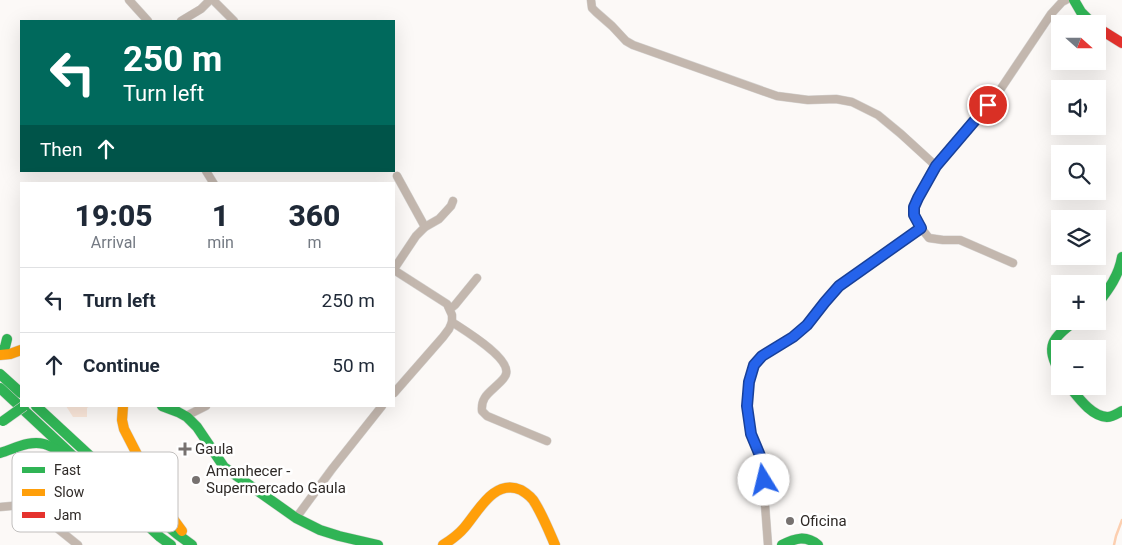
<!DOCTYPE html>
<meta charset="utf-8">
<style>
body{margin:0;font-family:Roboto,sans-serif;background:#f2f2f3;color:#1f2937;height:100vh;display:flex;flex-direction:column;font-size:19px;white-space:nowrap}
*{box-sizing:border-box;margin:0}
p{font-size:16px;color:#747a83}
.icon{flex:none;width:28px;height:28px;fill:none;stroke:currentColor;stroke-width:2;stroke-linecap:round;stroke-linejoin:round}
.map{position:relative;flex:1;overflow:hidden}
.details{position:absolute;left:20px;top:182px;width:375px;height:225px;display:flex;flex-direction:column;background:#fff;border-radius:0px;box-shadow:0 5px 20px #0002}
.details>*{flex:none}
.banner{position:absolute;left:20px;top:20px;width:375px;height:152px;border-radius:0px;box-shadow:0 5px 20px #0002;background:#00695c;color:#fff;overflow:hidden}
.needle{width:32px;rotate:111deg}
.controls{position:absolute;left:1051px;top:15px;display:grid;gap:10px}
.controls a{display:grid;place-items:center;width:55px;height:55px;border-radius:0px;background:#fff;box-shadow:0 5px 20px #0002;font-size:25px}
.pin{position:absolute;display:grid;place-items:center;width:42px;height:42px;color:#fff;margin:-21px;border:2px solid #fff;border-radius:50%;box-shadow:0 1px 5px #0007}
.me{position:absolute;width:55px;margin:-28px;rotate:351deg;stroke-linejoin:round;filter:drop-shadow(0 0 4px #0008)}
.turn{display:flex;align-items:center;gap:18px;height:105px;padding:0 20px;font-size:22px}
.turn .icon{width:65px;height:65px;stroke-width:2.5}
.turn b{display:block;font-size:35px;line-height:42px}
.then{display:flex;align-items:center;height:48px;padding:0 20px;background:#0003;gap:10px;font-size:19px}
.eta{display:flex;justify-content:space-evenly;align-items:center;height:85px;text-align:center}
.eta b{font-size:30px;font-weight:800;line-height:35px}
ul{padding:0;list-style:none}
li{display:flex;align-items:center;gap:15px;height:65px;padding:0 20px;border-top:1px solid #e0e1e3}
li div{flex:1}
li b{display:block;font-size:19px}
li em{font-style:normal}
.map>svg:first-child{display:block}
.green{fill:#fbe7da}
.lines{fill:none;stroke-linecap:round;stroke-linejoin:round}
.stream{stroke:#fccfb0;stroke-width:2.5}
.street-casing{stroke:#d6d4d2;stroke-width:9}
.fast-casing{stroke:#d6d4d2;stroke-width:11}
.slow-casing{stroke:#d6d4d2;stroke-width:11}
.jam-casing{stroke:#d6d4d2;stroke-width:11}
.street{stroke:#c3b7ae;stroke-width:8}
.fast{stroke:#30b455;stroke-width:10}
.slow{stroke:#ff9f0a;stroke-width:10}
.jam{stroke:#e5322d;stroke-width:10}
.fast-bridge-casing{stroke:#d6d4d2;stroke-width:11;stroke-linecap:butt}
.fast-bridge{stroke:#30b455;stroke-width:10}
.route-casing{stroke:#184099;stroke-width:12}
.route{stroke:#2563eb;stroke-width:9}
.poi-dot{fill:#777270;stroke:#fff;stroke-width:2}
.labels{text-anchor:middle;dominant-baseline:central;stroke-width:5;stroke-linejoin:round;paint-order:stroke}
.poi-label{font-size:15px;fill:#2f2a27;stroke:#fff;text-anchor:start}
.key{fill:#fff;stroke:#c1bfbe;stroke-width:1}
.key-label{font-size:14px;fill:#2f2a27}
</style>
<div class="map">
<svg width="1122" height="545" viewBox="0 0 1122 545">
<rect width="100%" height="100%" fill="#fcf9f7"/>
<!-- green -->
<path class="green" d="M66,406h24l-3,2v9h-14z"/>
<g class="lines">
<!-- stream -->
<path class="stream" d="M1114,545l2,-9 6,-16"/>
<defs>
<g id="street">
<path d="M129,0l19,21"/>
<path d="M213,0l21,21"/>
<path d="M591,0l1,8 4,4 16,14 14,15 7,4 144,51 31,4 28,-1 16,3 26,13 23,19 35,32 64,-76 51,-76 11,-12 4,-2"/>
<path d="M181,21l20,-12 9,-9"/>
<path d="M206,171l8,13"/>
<path d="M397,176l28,51"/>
<path d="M921,228l8,10 14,2h17l53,23"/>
<path d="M394,269l22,-33 9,-9 14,-8 12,-13 2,-5"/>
<path d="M394,270l53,34 5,11v7l-3,7 -6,8 -49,56"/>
<path d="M450,309l5,-4 22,-27"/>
<path d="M452,322c12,8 59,36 54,52 -1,5 -8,10 -12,14 -8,7 -13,12 -12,23l5,5 60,25"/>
<path d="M186,416l20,-10"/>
<path d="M0,507l22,-2 10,3 46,37"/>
<path d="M296,518l36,-49 50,-63"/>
<path d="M768,545l-4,-54v-22l-13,-35 -4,-28 2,-24 5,-17 8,-9 31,-19 14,-12 18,-23 14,-16 82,-58 -7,-13v-8l22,-41"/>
</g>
<g id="fast">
<path d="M1074,0l7,12 12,12"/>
<path d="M1098,303c11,-14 21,-28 24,-46"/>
<path d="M0,353l5,-6 2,-8"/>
<path d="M1060,373c-15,-28 -8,-34 15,-52"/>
<path d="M0,374l21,19"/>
<path d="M1069,386c9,11 22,30 38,31 5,0 10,-3 15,-6"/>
<path d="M0,388l160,149 11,8"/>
<path d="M36,406l106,98 35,30 15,11"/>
<path d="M162,406l16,6 9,5 10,10 27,40 72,51 24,12 19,6 39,9"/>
<path d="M0,453c14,-4 29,-13 44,-9 7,2 13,6 19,9"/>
<path d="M782,545c13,-7 24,-10 36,0"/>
</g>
<g id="slow">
<path d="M0,355l10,-1 11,-4"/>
<path d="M123,406l-1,14 2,9 39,76 19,26"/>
<path d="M443,545c8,-5 15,-10 21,-17 14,-16 30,-50 57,-38 5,3 11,7 14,13 8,13 14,28 20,42"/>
</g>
<path id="jam" d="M1098,28l24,15"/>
</defs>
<!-- street casing -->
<use href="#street" class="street-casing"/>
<!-- fast casing -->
<use href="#fast" class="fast-casing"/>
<!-- slow casing -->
<use href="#slow" class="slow-casing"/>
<!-- jam casing -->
<use href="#jam" class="jam-casing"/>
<!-- street -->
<use href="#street" class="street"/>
<!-- fast -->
<use href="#fast" class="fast"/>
<!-- slow -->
<use href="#slow" class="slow"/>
<!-- jam -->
<use href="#jam" class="jam"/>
<defs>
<path id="fast-bridge" d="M3,421l21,-15"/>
</defs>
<!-- fast-bridge casing -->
<use href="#fast-bridge" class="fast-bridge-casing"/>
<!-- fast-bridge -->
<use href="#fast-bridge" class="fast-bridge"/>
</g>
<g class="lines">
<defs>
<path id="route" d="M764,480v-11l-3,-11 -10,-24 -4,-28 2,-24 5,-17 8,-9 31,-19 14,-12 18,-23 14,-16 82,-58 -7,-13v-8l4,-9 18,-32 52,-61"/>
</defs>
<!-- route casing -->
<use href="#route" class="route-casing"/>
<!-- route -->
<use href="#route" class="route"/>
</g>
<!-- markers -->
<g class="poi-dot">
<path d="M182.5 441.5h5v5h5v5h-5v5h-5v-5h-5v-5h5z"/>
<circle cx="196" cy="480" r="5"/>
<circle cx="790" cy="521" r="5"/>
</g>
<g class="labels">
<!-- poi labels -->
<g class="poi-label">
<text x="195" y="449">Gaula</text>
<text x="206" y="471">Amanhecer -<tspan x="206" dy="17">Supermercado Gaula</tspan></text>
<text x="800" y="521">Oficina</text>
</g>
</g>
<!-- legend -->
<rect x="12" y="452" width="166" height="80" rx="8" class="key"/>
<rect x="22" y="467" width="23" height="6" fill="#30b455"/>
<rect x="22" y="489" width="23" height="7" fill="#ff9f0a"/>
<rect x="22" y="512" width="23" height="6" fill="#e5322d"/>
<g class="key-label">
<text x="54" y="475">Fast</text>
<text x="54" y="497">Slow</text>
<text x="54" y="520">Jam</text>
</g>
</svg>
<div class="controls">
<a><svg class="needle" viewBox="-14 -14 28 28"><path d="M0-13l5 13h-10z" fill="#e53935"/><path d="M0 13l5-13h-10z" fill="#747a83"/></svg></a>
<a><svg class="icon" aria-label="sound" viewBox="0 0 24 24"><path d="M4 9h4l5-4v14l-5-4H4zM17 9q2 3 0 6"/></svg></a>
<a><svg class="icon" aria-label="search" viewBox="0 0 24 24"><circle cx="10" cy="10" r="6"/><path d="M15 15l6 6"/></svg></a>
<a><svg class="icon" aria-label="layers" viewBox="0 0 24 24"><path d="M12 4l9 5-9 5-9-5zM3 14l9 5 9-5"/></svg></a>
<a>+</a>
<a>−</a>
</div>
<div class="pin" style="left:988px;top:105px;background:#d93025"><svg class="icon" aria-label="arrive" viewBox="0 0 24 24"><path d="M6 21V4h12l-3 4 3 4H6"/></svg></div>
<svg class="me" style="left:764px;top:480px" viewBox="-20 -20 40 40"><circle r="19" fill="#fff"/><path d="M0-13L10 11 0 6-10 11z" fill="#2563eb"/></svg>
<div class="banner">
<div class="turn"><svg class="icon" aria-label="left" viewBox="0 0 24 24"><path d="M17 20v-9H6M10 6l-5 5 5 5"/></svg><div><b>250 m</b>Turn left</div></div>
<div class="then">Then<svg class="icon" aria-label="ahead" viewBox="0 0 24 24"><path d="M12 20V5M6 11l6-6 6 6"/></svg></div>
</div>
<section class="details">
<div class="eta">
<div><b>19:05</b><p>Arrival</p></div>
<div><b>1</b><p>min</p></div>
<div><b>360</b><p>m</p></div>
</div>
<ul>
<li><svg class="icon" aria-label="left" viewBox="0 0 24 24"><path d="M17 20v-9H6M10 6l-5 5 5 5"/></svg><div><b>Turn left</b></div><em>250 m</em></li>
<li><svg class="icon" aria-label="ahead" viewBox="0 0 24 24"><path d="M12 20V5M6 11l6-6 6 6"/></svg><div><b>Continue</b></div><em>50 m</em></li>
</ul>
</section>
</div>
